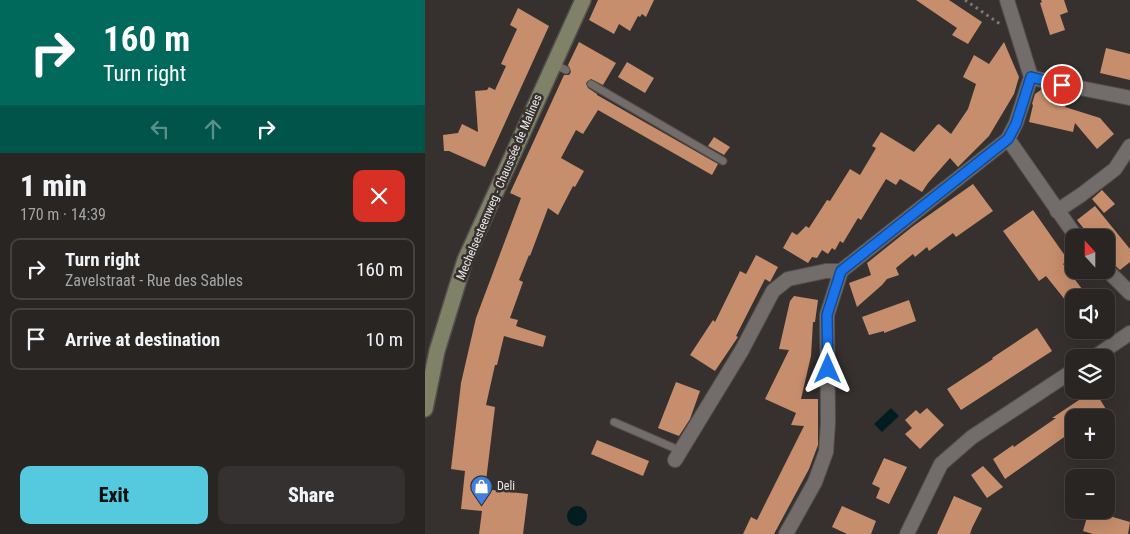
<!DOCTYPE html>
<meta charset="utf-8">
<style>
body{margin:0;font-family:"Roboto Condensed",sans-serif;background:#343130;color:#f1f3f6;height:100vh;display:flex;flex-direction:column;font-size:19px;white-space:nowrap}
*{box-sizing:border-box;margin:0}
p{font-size:16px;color:#a5a5a6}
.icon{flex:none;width:28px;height:28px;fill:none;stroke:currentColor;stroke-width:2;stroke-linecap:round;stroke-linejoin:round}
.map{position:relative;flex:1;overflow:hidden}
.side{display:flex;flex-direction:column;background:#282523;width:425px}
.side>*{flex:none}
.guide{background:#00695c;color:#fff;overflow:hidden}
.needle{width:32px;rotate:339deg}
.controls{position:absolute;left:640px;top:229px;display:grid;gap:10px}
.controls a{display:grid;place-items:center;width:50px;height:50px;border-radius:10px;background:#282523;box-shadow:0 5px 20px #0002,0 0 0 1px #444241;font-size:25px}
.pin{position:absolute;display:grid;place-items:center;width:42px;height:42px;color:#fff;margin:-21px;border:2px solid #fff;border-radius:50%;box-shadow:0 1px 5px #0007}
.me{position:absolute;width:55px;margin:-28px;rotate:0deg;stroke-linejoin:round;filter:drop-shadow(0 0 4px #0008)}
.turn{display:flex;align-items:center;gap:18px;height:105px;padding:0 20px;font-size:22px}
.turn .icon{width:65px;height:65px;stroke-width:2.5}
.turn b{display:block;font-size:35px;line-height:42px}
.lanes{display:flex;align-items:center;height:48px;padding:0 20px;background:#0003;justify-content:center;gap:25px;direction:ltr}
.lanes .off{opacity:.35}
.round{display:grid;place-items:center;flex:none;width:52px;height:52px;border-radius:10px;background:#343130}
.overview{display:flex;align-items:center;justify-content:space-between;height:85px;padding:0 20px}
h1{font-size:30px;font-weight:800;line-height:38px}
.action{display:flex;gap:10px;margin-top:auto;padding:10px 20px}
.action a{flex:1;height:58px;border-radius:10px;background:#55cadf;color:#111;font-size:20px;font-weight:800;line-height:58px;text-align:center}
.action a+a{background:#343130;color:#f1f3f6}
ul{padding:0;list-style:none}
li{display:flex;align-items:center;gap:15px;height:62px;margin:0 10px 8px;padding:0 10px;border:2px solid #444241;border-radius:10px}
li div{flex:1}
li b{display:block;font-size:19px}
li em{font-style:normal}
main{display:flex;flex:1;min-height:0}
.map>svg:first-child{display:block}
.water{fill:#021d20}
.building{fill:#c68e6c}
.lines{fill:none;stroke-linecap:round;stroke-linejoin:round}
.lane-casing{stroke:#524f4d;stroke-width:9}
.street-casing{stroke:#524f4d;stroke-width:16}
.secondary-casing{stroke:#524f4d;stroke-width:18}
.path{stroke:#7e7978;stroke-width:3;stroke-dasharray:2.5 4;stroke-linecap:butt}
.lane{stroke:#726d6a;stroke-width:7}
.street{stroke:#726d6a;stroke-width:14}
.secondary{stroke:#808268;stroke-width:15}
.route-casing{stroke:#114b97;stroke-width:12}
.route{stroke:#1a73e8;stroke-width:9}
.labels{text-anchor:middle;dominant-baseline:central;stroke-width:5;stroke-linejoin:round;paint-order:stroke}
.street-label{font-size:12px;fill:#eae7e6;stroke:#36312f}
.poi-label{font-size:12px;fill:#eae7e6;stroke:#36312f;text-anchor:start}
</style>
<main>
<section class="side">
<div class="guide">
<div class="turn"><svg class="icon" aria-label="right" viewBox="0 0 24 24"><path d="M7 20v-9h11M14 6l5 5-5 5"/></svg><div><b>160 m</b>Turn right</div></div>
<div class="lanes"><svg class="icon off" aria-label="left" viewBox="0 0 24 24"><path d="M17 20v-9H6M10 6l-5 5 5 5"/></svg><svg class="icon off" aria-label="ahead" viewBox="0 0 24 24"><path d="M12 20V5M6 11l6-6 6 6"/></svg><svg class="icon" aria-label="right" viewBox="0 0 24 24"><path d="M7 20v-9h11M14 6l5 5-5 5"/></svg></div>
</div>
<div class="overview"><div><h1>1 min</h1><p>170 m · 14:39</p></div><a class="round" style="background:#d93025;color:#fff"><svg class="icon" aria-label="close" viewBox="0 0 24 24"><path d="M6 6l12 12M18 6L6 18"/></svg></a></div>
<ul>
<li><svg class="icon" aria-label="right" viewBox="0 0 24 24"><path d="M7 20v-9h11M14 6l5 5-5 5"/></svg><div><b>Turn right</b><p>Zavelstraat - Rue des Sables</p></div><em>160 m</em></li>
<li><svg class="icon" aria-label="arrive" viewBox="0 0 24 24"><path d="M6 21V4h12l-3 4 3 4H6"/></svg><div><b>Arrive at destination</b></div><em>10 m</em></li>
</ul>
<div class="action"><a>Exit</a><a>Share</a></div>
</section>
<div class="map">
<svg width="705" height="534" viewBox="0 0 705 534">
<rect width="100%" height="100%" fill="#36312f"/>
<!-- water -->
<g class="water">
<path d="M466,408l8,8 -17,16 -8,-8z"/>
<circle cx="152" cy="516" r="10"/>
</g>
<!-- building -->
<g class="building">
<path d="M173,0h56l-8,17 -4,-3 -2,3 -2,-1 -8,15 -11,-7 -5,10 -25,-14z"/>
<path d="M491,0h33l33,22 -14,22 -16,-9 5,-7z"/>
<path d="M616,0h23l4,12 -8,3 5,15 -15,5 -10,-32 2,-1z"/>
<path d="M93,8l31,18 -64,141 -36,-16h-5l-1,-16 15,-2 4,-9 16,8 -3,-41 12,-1 2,-3 6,3 11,-24 -5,-2 16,-35 -7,-4z"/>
<path d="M154,42l37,21 -13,22 -12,-6 -5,4 2,5 9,6v1l121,69 -6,11 -114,-65 -15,24 -7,-4 -15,28 23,13 -9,16 -2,-1 -15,29 -10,-7 -18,48 -1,-1 -10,25 4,2 -13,36 8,2 -2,6 30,10 -3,11 -39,-11 -7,29h-2l-9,40 9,2 -10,82 43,5 -5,40h-44l3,-23 -21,-2 4,-38 -14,-2 10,-86 15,-65 45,-120 -11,-5 54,-118h5l2,-3 -3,-7z"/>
<path d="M579,42l15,35 -5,17 -25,42 -31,31 -8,-9 -22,25 -6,9 -22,-13 -4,6 -10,-6 -25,41 -3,-2 -15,25 -3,-2 -5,9 -3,-2 -4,6 -6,-4 -5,8 -5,-1 -4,6 -25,-15 9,-16 5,3 9,-9 3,2 18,-28 3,1 20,-32 10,6 16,-27 -4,-2 9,-14 33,20 23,-27 2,-1 12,10 17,-25 8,-25 -13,-7 11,-22 15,9z"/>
<path d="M681,48l24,6v26l-30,-7z"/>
<path d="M202,62l27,16 -9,15 -27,-16z"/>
<path d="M617,89l27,6 -4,12 35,11 14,16 -17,15 -22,-26 -2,9 -44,-10 4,-17 -1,-1 3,-10z"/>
<path d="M289,137l16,10 -6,8 -16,-9z"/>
<path d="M548,184l20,27 -37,26 -3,-4 -24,18 -2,-4 -12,10 -2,-3 -17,14 3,7 -12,4 -5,6 -25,22 -8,-24 22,-8 -4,-12 45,-36z"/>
<path d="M677,190l13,14 -11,9 -12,-14z"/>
<path d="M670,206l35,43v13l-10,8 -14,-13v-19h-15l-14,-18z"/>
<path d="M608,210l35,50 -5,4 26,34h-15v13l-28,-35 -7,5 -36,-50z"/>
<path d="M331,255l22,12 -8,15 -5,-3 -29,57 2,1 -23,34 -25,-16 23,-35 2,2 25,-51 6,3z"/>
<path d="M369,296l24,4 -3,22h-2l-2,34 -10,43h17v46l-9,24 -35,65h-31l8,-17 6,3 47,-94 -13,-1 5,-12 -31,-14 24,-49 -10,-1 11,-48z"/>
<path d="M484,300l7,21 -32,12v-2l-15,4 -7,-18z"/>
<path d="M612,328l15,23 -91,59 -14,-21 46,-30 -1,-1z"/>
<path d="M251,382l24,9 -10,28 -11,17 -21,-8z"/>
<path d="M669,390l12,19 -13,9h-19v12l-69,49 -12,-20 20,-14 1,2 42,-29h-4z"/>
<path d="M502,408l17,17 -24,24 -15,-15 7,-6 -7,-8 11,-10 4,4z"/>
<path d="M172,440l52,21 -6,15 -52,-22z"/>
<path d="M459,458l23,9 -18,37 -13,-6 4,-10 -8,-4z"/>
<path d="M558,466l20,21 -16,11 -16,-23z"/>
<path d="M529,496l28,12 -10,20 -2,6h-33z"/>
<path d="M417,506l34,15 -5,13h-24l-15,-7z"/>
<path d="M664,510l41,12 -2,12h-35l-10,-3z"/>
</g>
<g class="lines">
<defs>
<g id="lane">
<path d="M128,64l13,6"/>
<path d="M166,84l132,77"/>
<path d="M189,422l67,29"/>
</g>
<g id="street">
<path d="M606,77l14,4 85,17"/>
<path d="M583,139l69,99"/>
<path d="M632,211l24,-16 34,-26 15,-23"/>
<path d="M681,269l24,24"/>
<path d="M668,358l37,-25"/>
<path d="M250,460l67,-110 31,-59 15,-12 38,-8h15"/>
<path d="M361,534l29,-52 11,-30 2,-29 -1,-108 14,-44 167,-132 8,-16 15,-46 -24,-77"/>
<path d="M482,534l34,-70 31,-27 102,-67"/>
</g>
<path id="secondary" d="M0,409l12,-58 28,-91 118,-260"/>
</defs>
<!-- lane casing -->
<use href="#lane" class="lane-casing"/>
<!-- street casing -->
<use href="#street" class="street-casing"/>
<!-- secondary casing -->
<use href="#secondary" class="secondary-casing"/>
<!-- path -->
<path class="path" d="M540,0l35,24"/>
<!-- lane -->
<use href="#lane" class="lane"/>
<!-- street -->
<use href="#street" class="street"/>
<!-- secondary -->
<use href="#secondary" class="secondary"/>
</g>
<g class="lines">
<defs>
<path id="route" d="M403,369l-1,-54 14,-44 167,-132 8,-15 15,-47 31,8"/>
</defs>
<!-- route casing -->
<use href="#route" class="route-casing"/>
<!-- route -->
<use href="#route" class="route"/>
</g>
<!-- icons -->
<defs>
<symbol id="shop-pin" viewBox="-11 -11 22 30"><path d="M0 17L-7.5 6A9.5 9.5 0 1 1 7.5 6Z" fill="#3f7fe0" stroke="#36312f"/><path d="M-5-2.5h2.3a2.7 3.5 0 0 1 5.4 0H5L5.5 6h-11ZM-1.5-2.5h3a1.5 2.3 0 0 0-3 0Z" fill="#fff"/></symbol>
</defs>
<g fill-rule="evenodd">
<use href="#shop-pin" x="44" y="474" width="25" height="34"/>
</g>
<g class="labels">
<!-- street labels -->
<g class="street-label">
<text transform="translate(74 187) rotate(-67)">Mechelsesteenweg - Chaussée de Malines</text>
</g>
<!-- poi labels -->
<g class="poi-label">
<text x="72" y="486">Deli</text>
</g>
</g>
</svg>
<div class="controls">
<a><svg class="needle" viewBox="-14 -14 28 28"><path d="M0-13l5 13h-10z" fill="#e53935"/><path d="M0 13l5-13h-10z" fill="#a5a5a6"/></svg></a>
<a><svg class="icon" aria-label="sound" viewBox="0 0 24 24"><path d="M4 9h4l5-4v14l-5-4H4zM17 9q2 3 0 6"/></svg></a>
<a><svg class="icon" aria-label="layers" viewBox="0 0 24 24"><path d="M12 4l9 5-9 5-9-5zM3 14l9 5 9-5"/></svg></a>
<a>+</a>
<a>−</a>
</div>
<div class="pin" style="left:637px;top:85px;background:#d93025"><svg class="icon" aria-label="arrive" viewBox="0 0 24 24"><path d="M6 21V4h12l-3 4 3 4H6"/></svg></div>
<svg class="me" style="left:403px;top:369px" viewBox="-20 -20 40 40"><path d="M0-17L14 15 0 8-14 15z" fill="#1a73e8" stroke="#fff" stroke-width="4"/></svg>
</div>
</main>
